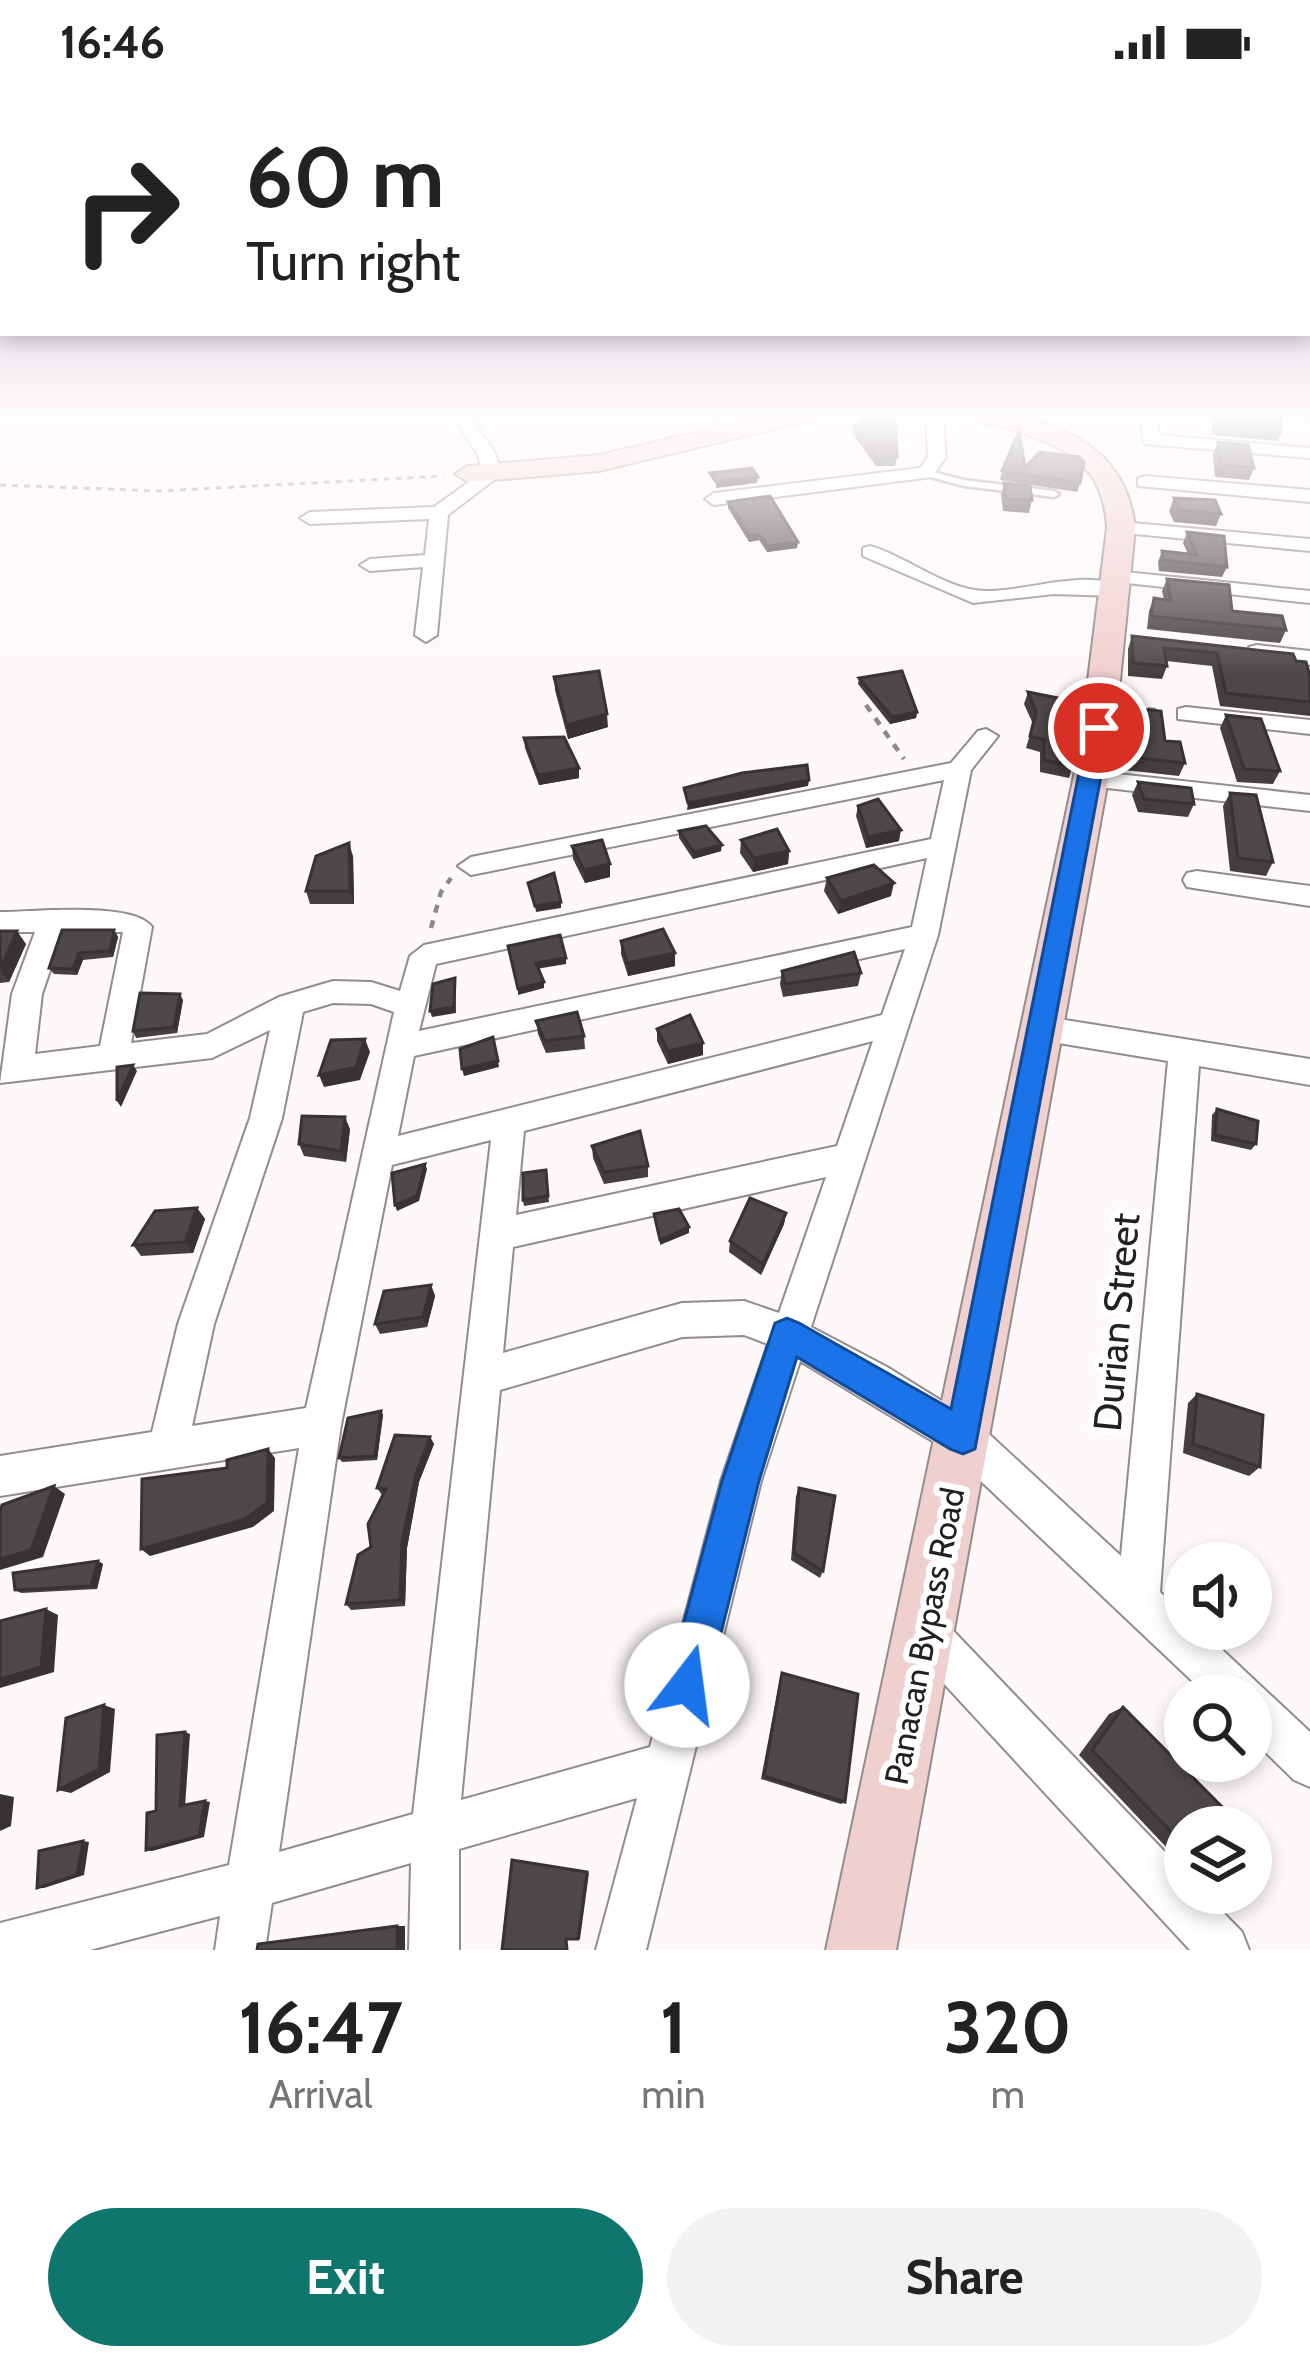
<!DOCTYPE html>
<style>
body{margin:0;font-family:Cabin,sans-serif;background:#f2f2f2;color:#222;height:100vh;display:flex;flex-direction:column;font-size:45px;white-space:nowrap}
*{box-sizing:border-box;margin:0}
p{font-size:39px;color:#767676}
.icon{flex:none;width:66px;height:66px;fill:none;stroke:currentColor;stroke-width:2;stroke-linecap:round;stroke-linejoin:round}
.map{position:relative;height:1866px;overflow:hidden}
.sheet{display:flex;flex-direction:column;background:#fff;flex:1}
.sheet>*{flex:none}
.hud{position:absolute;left:0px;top:0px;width:1311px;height:252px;box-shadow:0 6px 18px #0003;background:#fff;color:#222;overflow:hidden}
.buttons{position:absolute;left:1164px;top:1458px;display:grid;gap:24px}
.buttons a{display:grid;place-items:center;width:108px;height:108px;border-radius:50%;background:#fff;box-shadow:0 6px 18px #0003;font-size:60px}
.pin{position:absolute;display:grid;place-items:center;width:102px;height:102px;color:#fff;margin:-51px;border:6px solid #fff;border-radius:50%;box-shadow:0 3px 12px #0007}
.me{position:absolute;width:132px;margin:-66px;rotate:15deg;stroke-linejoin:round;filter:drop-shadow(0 0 9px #0008)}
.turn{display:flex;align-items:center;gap:42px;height:252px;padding:0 48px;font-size:54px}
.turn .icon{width:156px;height:156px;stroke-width:2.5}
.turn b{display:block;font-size:84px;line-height:102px}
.eta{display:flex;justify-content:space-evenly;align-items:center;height:204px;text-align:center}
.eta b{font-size:72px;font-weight:700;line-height:84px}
.cta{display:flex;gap:24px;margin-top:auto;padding:24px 48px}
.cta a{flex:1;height:138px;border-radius:72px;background:#0f766e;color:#fff;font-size:48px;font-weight:700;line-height:138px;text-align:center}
.cta a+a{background:#f2f2f2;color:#222}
.status{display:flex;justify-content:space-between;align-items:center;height:84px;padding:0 60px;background:#fff;direction:ltr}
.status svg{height:33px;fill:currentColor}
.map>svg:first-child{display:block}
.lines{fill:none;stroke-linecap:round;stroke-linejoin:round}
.service-casing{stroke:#938c8c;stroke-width:5}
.minor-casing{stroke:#938c8c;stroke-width:4}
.secondary-casing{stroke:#938c8c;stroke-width:4}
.path-far1{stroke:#8d8988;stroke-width:3;stroke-dasharray:6 6;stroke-linecap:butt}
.path{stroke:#8d8988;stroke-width:4.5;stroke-dasharray:8 8;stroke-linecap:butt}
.service{fill:#fff;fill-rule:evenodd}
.minor{fill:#fff;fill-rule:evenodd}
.secondary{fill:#f0d0cf;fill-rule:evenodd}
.wall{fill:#433f3e}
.shaded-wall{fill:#373332}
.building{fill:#4e4948;stroke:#373332;stroke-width:3}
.route{fill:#1a73e8;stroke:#114b97;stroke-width:3}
.labels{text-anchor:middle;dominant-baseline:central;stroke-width:12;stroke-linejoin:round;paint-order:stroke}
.street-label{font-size:33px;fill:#232120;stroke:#fff}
.near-street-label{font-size:39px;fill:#232120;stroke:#fff}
</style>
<div class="status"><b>16:46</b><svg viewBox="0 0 49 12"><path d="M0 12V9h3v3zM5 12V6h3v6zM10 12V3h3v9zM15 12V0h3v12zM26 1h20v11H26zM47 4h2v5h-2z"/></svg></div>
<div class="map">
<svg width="1310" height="1866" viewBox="0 0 1310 1866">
<rect width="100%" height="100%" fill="#fef9f8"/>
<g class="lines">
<defs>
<path id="service" d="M926,386l38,10 90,11 5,3 -5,3 -90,-11 -41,-11 -2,-2z"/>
<g id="minor">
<path d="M451,330h17l27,39 7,21 -54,41 -11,120 -11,7 -11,-7 8,-68 -53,4 -10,-6 10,-6 55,-4 4,-36 -119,5 -10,-6 10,-6 124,-5 49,-35 -6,-19z"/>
<path d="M712,330h18l16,17 -15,4z"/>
<path d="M926,330h16l4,43 -14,20 -218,28 -9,-6 9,-6 206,-25 8,-11z"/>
<path d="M1032,330h21l-25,16h-12v-8z"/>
<path d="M1141,330h16l2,21 151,13v10l-166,-14z"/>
<path d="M1295,330h15v6l-13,-2z"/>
<path d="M1145,392l165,14v12l-172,-16v-8z"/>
<path d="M1121,438l189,17v12l-196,-19v-8z"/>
<path d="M870,462c35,10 70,39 105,44 40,7 115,-26 149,0l-10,6 -60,-2 -81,9 -110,-47v-8z"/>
<path d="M1115,487l195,20v12l-202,-22v-8z"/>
<path d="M1257,561l53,6v14l-61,-8v-10z"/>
<path d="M1186,623l124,13v14l-132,-15v-10z"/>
<path d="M986,645l12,7 -27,34 -33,165 -127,392 76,40 90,56 144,133 47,-495 -128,-21 -11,-4 -4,-8 4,-8 11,-4 270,43v26l-111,-19 -39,526 25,23v14h15l110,103v55l-16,-7 -43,-42v-43h-44l-258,-244 -149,-90 -39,120 -115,469h-50l41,-152 -178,51v101h-50l2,-87 -139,40 -7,47h-50l5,-34 -130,34h-90v-27l229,-58 70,-417 -299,48v-40l152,-24 26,-108 72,-206 20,-88 -58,28 -212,25 12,-89 23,-62h-35v-20c33,0 134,-11 152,15l-21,116 76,-9 72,-37 54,-16 38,1 29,9 10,-35 14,-11 507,-106 13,-59 -473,95 -13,-9 13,-9 480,-94 27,-32zM927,774l-15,69 -493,104 17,-67zM63,848h60l-23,114 -65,8 7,-60zM905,865l-23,66 -484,121 16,-80zM333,919l38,1 23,8 -88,396 -114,18 22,-102 68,-206 21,-106zM873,957l-36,105 -321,69 8,-84zM491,1056l-78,674 -134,38 62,-427 51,-260zM826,1093l-47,136 -35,-12 -62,2 -179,50 10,-106zM744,1251l24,9 -47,137 -71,266 -189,53 39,-410 182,-53z"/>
<path d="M1090,687l220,24v16l-229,-26 -3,-6z"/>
<path d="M1197,787l113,15v20l-123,-19 -4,-7 4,-7z"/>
<path d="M925,1526l15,7 245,256v20h19l38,39 7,18h-59l-280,-303 -7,-15 7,-15z"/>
</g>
<g id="secondary">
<path d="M776,330h44l-4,5 -217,52 -131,11 -13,-8 13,-8 131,-11z"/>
<path d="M967,330c78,0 159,25 168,114l-22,224 -217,1198h-70l253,-1198 28,-224c-3,-62 -40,-82 -96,-98 -15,-5 -32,-7 -44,-16z"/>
</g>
</defs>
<!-- service casing -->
<use href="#service" class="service-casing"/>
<!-- minor casing -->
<use href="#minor" class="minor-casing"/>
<!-- secondary casing -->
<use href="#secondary" class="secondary-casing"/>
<!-- path-far1 -->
<path class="path-far1" d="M0,401l159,6 285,-15"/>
<!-- path -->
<g class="path">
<path d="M866,621l38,54"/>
<path d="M1132,623l30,4"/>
<path d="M431,844l10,-36 10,-14"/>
</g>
<!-- service -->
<use href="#service" class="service"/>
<!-- minor -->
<use href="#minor" class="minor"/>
<!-- secondary -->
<use href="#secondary" class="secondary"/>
</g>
<!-- wall -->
<g class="wall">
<path d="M860,330l37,43 -2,9h-19l-23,-32 1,-9h6l-1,-2z"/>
<path d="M1219,330h61l1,19 -3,8 -66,-6v-7l3,-8 8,1z"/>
<path d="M1218,358l36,26 -5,12 -34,-3 -2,-23z"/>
<path d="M1002,387l78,12 -3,9 -77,-12z"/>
<path d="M1004,399l28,17 -3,13 -26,-2 -2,-16z"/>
<path d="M1174,414l47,16 -5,12 -42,-4 -5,-11z"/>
<path d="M728,418l70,40 -1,6 -30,4 -8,-12 -10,2 -21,-34z"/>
<path d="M1187,448l40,35 -5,10 -63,-6 -1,-9 4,-11 26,3 -5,-11z"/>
<path d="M1167,495l65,32 54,19 -6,13 -133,-14 2,-18 5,-13 10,2 -2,-9z"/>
<path d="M1132,552l164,25 14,15v40l-90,-10 -8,-40 -46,-5 1,5 -5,13 -34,-3v-27z"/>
<path d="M554,593l54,50 -40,12 -13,-49z"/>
<path d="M859,594l58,34 -1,6 -26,6 -32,-40z"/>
<path d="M1028,608l45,74 -4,12 -29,-6v-20l-14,-4 7,-24 -9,-20z"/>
<path d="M1131,624l54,55 -6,13 -55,-6 -5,-29 1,-17 5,-13 5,1z"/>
<path d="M1226,631l54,56 -7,13 -36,-2 -17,-54z"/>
<path d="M524,654l55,30v10l-40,7 -14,-37z"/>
<path d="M1138,698l56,22 -6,13 -50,-5 -6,-17z"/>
<path d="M1230,709l43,69 -7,14 -36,-5 -7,-65z"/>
<path d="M858,722l41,35 -33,7 -10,-32z"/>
<path d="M679,747l42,20 -28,8 -14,-21z"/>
<path d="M741,756l48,11 -1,13 -35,8 -13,-19z"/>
<path d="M572,762l38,31 -25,6 -12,-24z"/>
<path d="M353,772l1,48h-44l-4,-13z"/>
<path d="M827,794l64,18 -53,18 -14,-23z"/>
<path d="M114,846l4,7 -5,20 -30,3 -6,15 -23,-1 -5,-6z"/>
<path d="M0,847l26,13 -17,38 -9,1z"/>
<path d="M621,857l54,12v13l-47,10 -7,-22z"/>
<path d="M782,887l79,2 -3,13 -75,11 -3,-13z"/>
<path d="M183,916l-6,33 -41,5 -3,-7z"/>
<path d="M536,937l48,15 1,13 -39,4 -8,-19z"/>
<path d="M657,945l46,14v12l-35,9 -11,-23z"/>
<path d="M1217,1025l39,35 -5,6 -40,-9 1,-26z"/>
<path d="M350,1045l-4,33 -42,-6 -5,-12z"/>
<path d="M592,1062l56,20v11l-44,7 -11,-26z"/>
<path d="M546,1086l3,32 -25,4 -1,-6z"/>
<path d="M197,1124l8,11 -12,34 -52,3 -8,-11z"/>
<path d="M786,1129l-2,11 -23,51 -32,-23 1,-11z"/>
<path d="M431,1201l4,11 -8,31 -47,7 -5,-10z"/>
<path d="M1197,1310l63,73 -11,9 -66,-23 5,-50z"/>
<path d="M381,1327l2,4 -6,45 -35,2 -3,-4z"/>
<path d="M430,1353l4,7 -15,38 -12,66 -2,58 -54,4 -5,-6 25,-57 11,-52 -5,-7z"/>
<path d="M799,1404l24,83 -3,7 -29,-18 5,-64z"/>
<path d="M98,1477l5,3 -6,25 -76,4 -6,-3z"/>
<path d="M782,1589l63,129 -4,2 -80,-25 19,-101z"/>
<path d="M1123,1623l62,120v40l-106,-112 30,-41z"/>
</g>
<!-- shaded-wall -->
<g class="shaded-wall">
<path d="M758,393l-1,6 -41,5v-6z"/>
<path d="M759,450v6l-10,2v-7z"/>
<path d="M798,458l-1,6 -30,4 1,-6z"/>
<path d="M917,628l-1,6 -26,6 2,-7z"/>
<path d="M607,630l1,13 -40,12 -1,-14z"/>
<path d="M579,684v10l-40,7 -1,-10z"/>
<path d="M809,696l-1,6 -121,24 1,-7z"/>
<path d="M901,746l-2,11 -33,7 2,-11z"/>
<path d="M349,759l4,13 1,48 -4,-13z"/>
<path d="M722,761l-1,6 -28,8 1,-7z"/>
<path d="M789,767l-1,13 -35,8 1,-14z"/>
<path d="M610,780v13l-25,6 -1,-13z"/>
<path d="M894,799l-3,13 -53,18 3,-13z"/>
<path d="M561,818v6l-25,4 -1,-6z"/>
<path d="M114,846l4,7 -5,20 -3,-6z"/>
<path d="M17,847l9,13 -17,38 -8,-12z"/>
<path d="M79,869l4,7 -6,15 -4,-6z"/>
<path d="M675,869v13l-47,10 -1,-13z"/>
<path d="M566,874v6l-30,5v-6z"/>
<path d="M455,894l1,35 -24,4 -2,-6z"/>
<path d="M544,898v6l-26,7v-6z"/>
<path d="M180,910l3,6 -6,33 -3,-6z"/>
<path d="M365,955l5,13 -10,28 -36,7 -5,-12z"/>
<path d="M703,959v12l-35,9v-13z"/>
<path d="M498,977l1,6 -35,9 -2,-7z"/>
<path d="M133,981l4,6 -16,36 -4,-6z"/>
<path d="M345,1033l5,12 -4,33 -5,-11z"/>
<path d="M425,1080l2,5 -8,32 -22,10 -2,-6z"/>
<path d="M197,1124l8,11 -12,34 -8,-11z"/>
<path d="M786,1129l-2,11 -23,51 2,-11z"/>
<path d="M689,1143v6l-29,12v-5z"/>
<path d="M431,1201l4,11 -8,31 -4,-10z"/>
<path d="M381,1327l2,4 -6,45 -2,-4z"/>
<path d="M430,1353l4,7 -15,38 -12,66 -2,58 -5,-6 2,-58 14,-68z"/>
<path d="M268,1365l7,9 -1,53 -21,16 -103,29 -9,-7z"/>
<path d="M54,1402l11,8 -22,63 -43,13v-11z"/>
<path d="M98,1477l5,3 -6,25 -6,-3z"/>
<path d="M46,1525l12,6 -4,57 -54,16v-9z"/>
<path d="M104,1621l11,4 -5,63 -39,21 -13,-3z"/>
<path d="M185,1648l5,2 -5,73 -5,-1z"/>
<path d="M0,1710l14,3 -3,29 -11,5z"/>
<path d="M205,1717l5,1 -6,35 -52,14 -6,-1z"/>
<path d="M83,1757l6,1 -5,33 -40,13h-7z"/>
<path d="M587,1788l2,1 -9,66h-2z"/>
<rect x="397" y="1842" width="8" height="24"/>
</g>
<!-- building -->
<g class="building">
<path d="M860,330h34l3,43h-20l-23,-32 14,1z"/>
<path d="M1227,330h53l1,19 -66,-6v-7l18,1z"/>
<path d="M1019,347l6,36 15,-15 39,5 5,5 -4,21 -78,-12z"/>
<path d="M1218,358l30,3 6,23 -34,-3z"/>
<path d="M752,384l6,9 -42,5 -6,-9z"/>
<path d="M1004,399l26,3 2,14 -26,-1z"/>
<path d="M770,412l28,46 -30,4 -9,-12 -10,1 -21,-33z"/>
<path d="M1174,414l41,2 6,14 -42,-4z"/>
<path d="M1187,448l37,4 3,31 -64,-7 -1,-9 35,4z"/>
<path d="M1167,495l62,6 3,26 50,5 4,14 -135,-14 3,-18 17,3z"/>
<path d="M1132,552l161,18 3,7 10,1 4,14v26l-84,-9 -9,-40 -53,-5 3,18 -34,-3z"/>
<path d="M599,587l8,43 -40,11 -13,-48z"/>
<path d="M902,587l15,41 -25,5 -33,-39z"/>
<path d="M1028,608l50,10 -5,64 -29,-6v-20l-14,-4 6,-24z"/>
<path d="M1131,624l30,3 4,30 15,1 5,21 -56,-6 -5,-29 1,-17 7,1z"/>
<path d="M1226,631l35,4 19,52 -36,-2z"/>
<path d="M564,653l15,31 -41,7 -14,-37z"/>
<path d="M807,681l2,15 -121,23 -4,-15 58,-15z"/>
<path d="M1138,698l53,6 3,16 -50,-5z"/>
<path d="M1230,709l26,2 17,67 -35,-4z"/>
<path d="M878,715l23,31 -33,7 -10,-31z"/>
<path d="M706,742l16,19 -28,7 -15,-21z"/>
<path d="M777,745l12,22 -35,7 -13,-18z"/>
<path d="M602,756l8,24 -26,6 -12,-24z"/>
<path d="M349,759l1,48h-44l10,-35z"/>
<path d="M874,781l20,18 -53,18 -14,-23z"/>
<path d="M554,789l7,29 -26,4 -7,-23z"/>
<path d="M663,845l12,24 -48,10 -6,-22z"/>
<path d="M62,846h52l-4,21 -31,2 -6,16 -24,-1z"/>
<path d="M0,847h17l-17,39z"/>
<path d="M560,851l6,23 -30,5 8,19 -26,7 -10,-43z"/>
<path d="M854,868l7,21 -76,11 -3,-13z"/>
<path d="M455,894l-1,29 -24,4 3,-27z"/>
<path d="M140,909l40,1 -6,33 -41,4z"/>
<path d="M577,928l7,24 -39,5 -9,-20z"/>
<path d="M690,931l13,28 -35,8 -11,-22z"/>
<path d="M493,953l5,24 -36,8 -2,-20z"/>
<path d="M365,955l-9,28 -37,8 12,-35z"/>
<path d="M133,981l-16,36v-34z"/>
<path d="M1217,1025l41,12 -2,23 -41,-9z"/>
<path d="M302,1032l43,1 -4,34 -42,-7z"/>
<path d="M640,1047l8,35 -44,6 -12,-26z"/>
<path d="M425,1080l-8,32 -22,9 -3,-32z"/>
<path d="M546,1086l2,26 -25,4v-27z"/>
<path d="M750,1114l36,15 -23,51 -33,-23z"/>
<path d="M197,1124l-12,34 -52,3 22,-34z"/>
<path d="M679,1125l10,18 -29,13 -6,-26z"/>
<path d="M431,1201l-8,32 -48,7 9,-33z"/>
<path d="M1197,1310l66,21 -3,52 -67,-23z"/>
<path d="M381,1327l-6,45 -36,2 9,-40z"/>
<path d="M395,1351l35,2 -14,37 -14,68 -2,58 -54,4 12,-49 13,-8 -3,-23 18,-35 -9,-1z"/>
<path d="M268,1365l-1,54 -22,16 -104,30 1,-70 85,-11v-8z"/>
<path d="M54,1402l-23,64 -31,9v-46l2,-8z"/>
<path d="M799,1404l36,8 -12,75 -29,-18z"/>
<path d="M98,1477l-7,25 -76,4 -2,-17z"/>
<path d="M46,1525l-5,58 -41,12v-58z"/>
<path d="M782,1589l76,21 -13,108 -81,-26z"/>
<path d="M104,1621l-5,64 -41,21 8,-72z"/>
<path d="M1123,1623l119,120h-57v19l-93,-96z"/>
<path d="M185,1648l-5,74 25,-5 -6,35 -53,14 1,-37 9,-2 1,-76z"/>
<path d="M83,1757l-6,34 -40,13 2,-37z"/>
<path d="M512,1776l75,12 -9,67h-12l1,11h-65z"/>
<path d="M397,1842v24h-140l1,-6z"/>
</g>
<!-- sky -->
<linearGradient id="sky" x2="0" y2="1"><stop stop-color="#ada4c2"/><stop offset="0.56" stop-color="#fffcfc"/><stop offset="1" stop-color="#fffcfc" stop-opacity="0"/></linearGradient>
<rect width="1310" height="592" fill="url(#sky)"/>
<!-- route -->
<path class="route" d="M1099,637l11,7 -135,721 -12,5 -13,-5 -153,-92 -38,124 -51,204 -6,14 -15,6 -14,-6 -6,-14 55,-204 53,-158 12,-5 12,5 152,86 137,-681z"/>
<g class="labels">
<!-- street labels -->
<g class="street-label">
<text transform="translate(924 1552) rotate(-79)">Panacan Bypass Road</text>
</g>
<!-- near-street labels -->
<g class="near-street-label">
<text transform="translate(1116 1238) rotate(-85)">Durian Street</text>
</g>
</g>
</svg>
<div class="buttons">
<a><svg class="icon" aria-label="sound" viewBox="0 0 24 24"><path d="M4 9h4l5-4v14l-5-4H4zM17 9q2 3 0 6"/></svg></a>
<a><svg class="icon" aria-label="search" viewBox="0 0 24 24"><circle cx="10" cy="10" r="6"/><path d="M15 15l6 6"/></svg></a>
<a><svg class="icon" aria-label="layers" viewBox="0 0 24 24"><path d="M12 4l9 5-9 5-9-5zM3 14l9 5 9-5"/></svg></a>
</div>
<div class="pin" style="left:1099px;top:644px;background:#d93025"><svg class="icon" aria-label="arrive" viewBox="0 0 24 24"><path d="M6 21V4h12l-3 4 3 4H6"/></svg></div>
<svg class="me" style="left:687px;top:1601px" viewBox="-20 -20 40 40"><circle r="19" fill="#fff"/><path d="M0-13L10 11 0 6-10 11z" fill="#1a73e8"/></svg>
<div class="hud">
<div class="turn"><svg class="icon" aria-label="right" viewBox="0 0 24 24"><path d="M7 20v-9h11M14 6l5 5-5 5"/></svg><div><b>60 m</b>Turn right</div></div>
</div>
</div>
<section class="sheet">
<div class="eta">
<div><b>16:47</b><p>Arrival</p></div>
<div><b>1</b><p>min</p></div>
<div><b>320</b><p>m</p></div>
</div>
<div class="cta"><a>Exit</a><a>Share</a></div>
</section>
